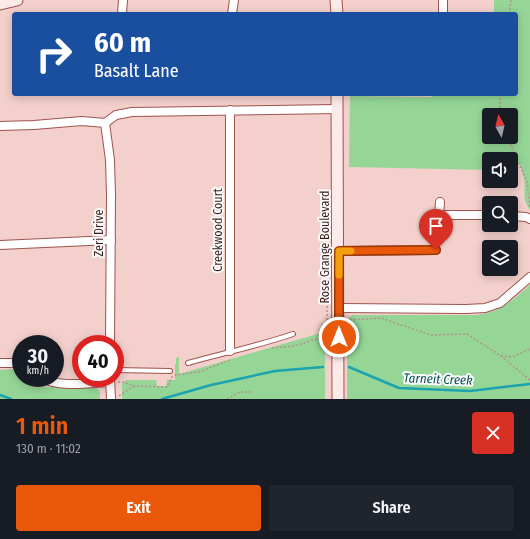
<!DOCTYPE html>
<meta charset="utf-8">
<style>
body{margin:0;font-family:"Fira Sans Condensed",sans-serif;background:#20242c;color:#f1f3f6;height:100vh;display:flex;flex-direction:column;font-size:15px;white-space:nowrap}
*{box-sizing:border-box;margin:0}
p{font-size:13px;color:#9ea1a6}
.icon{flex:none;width:22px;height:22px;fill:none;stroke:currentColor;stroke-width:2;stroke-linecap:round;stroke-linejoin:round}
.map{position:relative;height:399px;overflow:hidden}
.drawer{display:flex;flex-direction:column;background:#171b24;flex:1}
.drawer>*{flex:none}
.banner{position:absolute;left:12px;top:12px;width:506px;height:84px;border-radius:4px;box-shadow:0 2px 10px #0003;background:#1a4fa0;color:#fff;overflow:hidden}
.needle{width:26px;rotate:352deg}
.fabs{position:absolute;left:482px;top:108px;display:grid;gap:8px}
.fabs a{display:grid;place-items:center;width:36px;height:36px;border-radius:4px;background:#171b24;box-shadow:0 2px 10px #0003;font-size:20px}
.speed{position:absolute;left:12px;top:335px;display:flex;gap:8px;font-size:20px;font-weight:700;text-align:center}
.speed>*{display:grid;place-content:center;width:52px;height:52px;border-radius:50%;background:#171b24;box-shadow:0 2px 10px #0003;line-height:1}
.speed small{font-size:10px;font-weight:400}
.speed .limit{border:6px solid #d22;background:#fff;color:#111}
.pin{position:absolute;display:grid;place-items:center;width:34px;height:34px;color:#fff;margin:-41px -17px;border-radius:50% 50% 50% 0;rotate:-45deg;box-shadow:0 0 4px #0007}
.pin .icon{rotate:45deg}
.me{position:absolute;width:44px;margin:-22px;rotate:0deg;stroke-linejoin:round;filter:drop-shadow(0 0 3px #0008)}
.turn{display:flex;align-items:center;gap:14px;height:84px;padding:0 16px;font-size:18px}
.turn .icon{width:52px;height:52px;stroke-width:2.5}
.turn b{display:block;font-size:28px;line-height:34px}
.round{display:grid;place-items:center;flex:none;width:42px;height:42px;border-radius:4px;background:#20242c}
.headline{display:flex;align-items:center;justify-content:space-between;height:68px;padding:0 16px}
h1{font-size:24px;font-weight:600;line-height:30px;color:#ea580c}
.action{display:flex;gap:8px;margin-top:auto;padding:8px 16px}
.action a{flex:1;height:46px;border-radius:4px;background:#ea580c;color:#fff;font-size:16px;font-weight:600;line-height:46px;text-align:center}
.action a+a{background:#20242c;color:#f1f3f6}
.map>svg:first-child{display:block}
.green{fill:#95d697;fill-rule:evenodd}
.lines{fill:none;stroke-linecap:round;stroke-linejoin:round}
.stream{stroke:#1ba3b0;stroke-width:2.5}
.lane-casing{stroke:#9f534e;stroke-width:6}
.street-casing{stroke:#9f534e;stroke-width:10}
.secondary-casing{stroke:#9f534e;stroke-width:13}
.path{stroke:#b2918d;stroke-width:1.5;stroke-dasharray:2 2;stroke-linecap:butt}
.lane{stroke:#fff;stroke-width:4}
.street{stroke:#fff;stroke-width:8}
.secondary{stroke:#fceae8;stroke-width:11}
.route-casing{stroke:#983908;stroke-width:10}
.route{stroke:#ea580c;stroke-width:7}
.slow{stroke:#f59e0b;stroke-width:7}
.labels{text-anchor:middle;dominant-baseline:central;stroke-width:4;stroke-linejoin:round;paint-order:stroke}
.street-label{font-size:12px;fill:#3b1b19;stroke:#fafafa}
.water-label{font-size:13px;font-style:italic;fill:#045057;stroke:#fafafa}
</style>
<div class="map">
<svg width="530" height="399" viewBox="0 0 530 399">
<rect width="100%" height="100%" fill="#f3d0cc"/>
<!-- green -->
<g class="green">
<path d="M494,0h36v210c-9,-12 -4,-18 -6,-32 -1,-5 -3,-11 -5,-16l-8,4v-7h-22v11l-140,-3 1,-71 82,1v-3h84v-80h-22zM489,115h22v22h-22z"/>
<path d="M530,285v114h-183v-79l5,-5h125c26,-4 34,-14 53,-30z"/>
<path d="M321,324h4v75h-203v-15l4,-4h30l1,6h9l1,-6h8v-16h1v-6l3,-1v17l142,-41z"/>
<path d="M15,369l6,6v3h3l9,9h63l4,5v7h-100v-29z"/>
</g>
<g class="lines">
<!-- stream -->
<g class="stream">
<path d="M349,367l50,21 71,3 60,-7"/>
<path d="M0,395l11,4"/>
<path d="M162,399l49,-14 64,-14 48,-4"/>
</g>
<defs>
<g id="lane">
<path d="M188,363c35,-10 70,-17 105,-29"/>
<path d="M115,370l55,1"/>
</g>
<g id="street">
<path d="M122,14l1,-14"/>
<path d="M232,14l2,-14"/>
<path d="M443,14v-14"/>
<path d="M230,110v241"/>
<path d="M105,123l5,37 1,35 -1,149"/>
<path d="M0,126l34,-1 48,-4 23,2 11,-8 16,-3 206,-3"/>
<path d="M440,215h49"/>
<path d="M511,216l15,1 4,2"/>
<path d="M438,230l2,-28"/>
<path d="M0,245l111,-5"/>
<path d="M339,251l97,-1"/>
<path d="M339,308l127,1 19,-1 15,-5 30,-26"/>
<path d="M0,363h15l6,1"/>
<path d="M42,378c18,10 48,5 68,4"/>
<path d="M110,378l1,21"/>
</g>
<g id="secondary">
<path d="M336,0l1,14"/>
<path d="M0,4l17,-4"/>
<path d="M337,94l1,305"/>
</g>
</defs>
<!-- lane casing -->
<use href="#lane" class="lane-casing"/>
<!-- street casing -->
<use href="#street" class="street-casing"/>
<!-- secondary casing -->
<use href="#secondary" class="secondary-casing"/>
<!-- path -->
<g class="path">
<path d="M509,14l2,-14"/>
<path d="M500,94v13l1,8"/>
<path d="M507,137l20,45 3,25"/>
<path d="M327,290v54"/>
<path d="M348,336l2,-16 31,-2 50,17 36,-1 34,22 29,24"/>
<path d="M272,348c9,-1 19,-1 29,-4 12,-4 14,-6 27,-6"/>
<path d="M501,356l11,1 18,-8"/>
<path d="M118,382h5l11,4 33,1 5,-10 3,-2 24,-3 31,-12"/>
<path d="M119,396l15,-10"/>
<path d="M227,399l13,-7h12"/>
</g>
<!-- lane -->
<use href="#lane" class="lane"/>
<!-- street -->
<use href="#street" class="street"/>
<!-- secondary -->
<use href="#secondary" class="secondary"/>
</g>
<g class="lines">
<defs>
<path id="route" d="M339,337v-86l97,-1"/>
</defs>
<!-- route casing -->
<use href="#route" class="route-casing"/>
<!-- route -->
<use href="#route" class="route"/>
<!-- slow -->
<path class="slow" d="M339,275v-24h12"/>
</g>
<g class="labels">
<!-- street labels -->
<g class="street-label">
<text transform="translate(218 230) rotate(-90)">Creekwood Court</text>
<text transform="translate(99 233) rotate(-90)">Zeri Drive</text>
<text transform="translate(325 247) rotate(-90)">Rose Grange Boulevard</text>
</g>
<!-- water labels -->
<g class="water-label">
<text transform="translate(438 379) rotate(2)">Tarneit Creek</text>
</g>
</g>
</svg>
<div class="fabs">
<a><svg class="needle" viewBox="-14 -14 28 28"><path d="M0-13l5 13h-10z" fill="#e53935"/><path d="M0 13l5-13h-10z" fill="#9ea1a6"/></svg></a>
<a><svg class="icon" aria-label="sound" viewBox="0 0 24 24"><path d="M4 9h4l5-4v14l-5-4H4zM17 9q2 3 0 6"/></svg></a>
<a><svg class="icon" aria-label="search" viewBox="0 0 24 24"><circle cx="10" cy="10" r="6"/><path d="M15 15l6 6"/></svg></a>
<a><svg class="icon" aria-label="layers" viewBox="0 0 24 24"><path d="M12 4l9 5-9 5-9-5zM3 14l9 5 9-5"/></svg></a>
</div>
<div class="speed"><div>30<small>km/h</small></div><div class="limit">40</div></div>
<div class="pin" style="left:436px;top:250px;background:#d93025"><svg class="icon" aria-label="arrive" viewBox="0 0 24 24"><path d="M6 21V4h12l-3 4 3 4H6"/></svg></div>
<svg class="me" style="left:339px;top:337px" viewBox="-20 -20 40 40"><circle r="17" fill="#ea580c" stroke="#fff" stroke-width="3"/><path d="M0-11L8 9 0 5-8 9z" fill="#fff"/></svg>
<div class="banner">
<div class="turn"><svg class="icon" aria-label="right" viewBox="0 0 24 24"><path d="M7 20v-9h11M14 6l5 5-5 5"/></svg><div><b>60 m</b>Basalt Lane</div></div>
</div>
</div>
<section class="drawer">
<div class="headline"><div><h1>1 min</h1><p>130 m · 11:02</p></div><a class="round" style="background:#d93025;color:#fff"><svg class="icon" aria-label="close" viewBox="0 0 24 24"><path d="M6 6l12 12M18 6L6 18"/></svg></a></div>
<div class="action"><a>Exit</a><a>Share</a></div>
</section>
